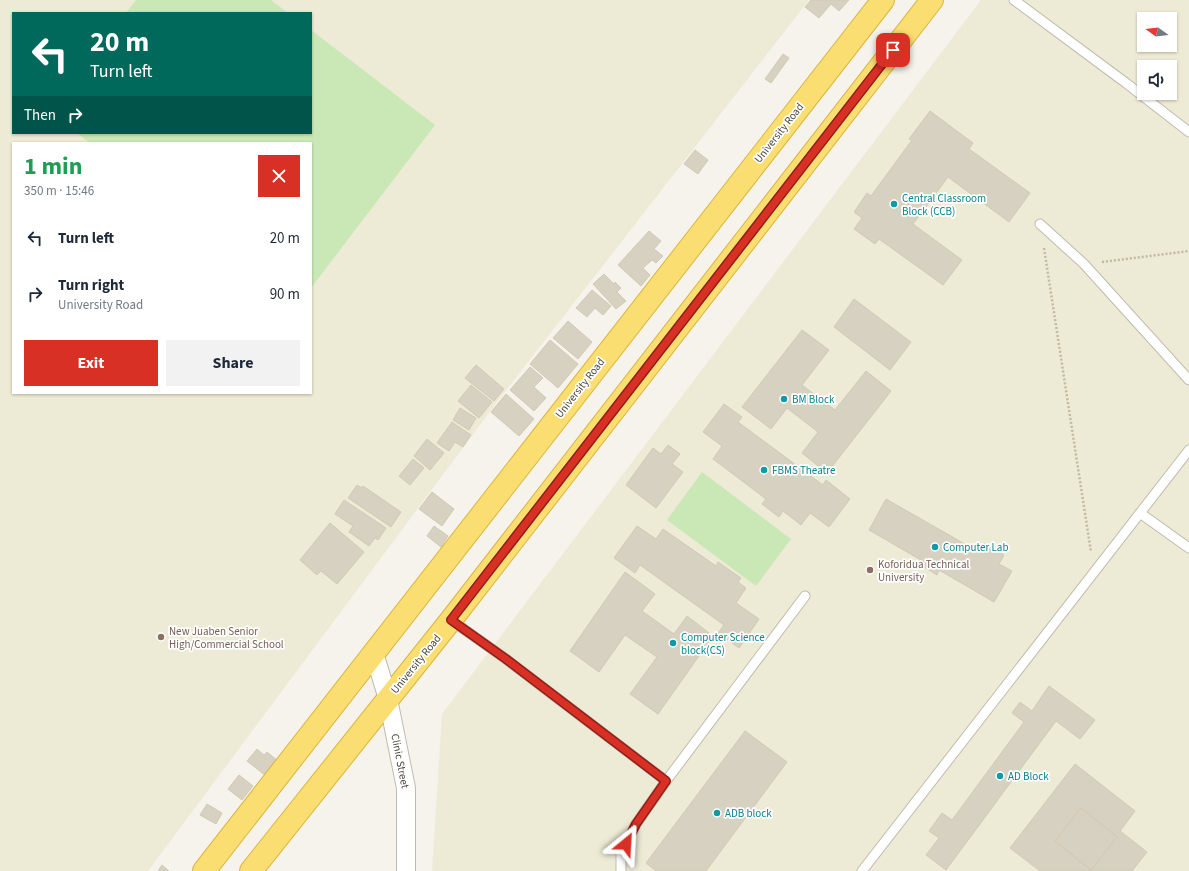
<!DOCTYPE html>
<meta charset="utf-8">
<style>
body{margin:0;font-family:"Source Sans 3",sans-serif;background:#f2f2f3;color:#1f2937;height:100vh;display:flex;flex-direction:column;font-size:15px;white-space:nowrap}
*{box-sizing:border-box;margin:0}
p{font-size:13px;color:#747a83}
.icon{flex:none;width:22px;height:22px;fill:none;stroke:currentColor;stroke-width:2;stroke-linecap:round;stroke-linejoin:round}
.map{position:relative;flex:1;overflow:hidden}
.drawer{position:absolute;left:12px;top:142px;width:300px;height:252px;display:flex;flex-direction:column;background:#fff;border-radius:0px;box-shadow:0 1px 3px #0004}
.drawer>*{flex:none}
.hud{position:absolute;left:12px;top:12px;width:300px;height:122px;border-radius:0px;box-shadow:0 1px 3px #0004;background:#00695c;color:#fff;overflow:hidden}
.needle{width:26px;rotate:285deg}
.controls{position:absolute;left:1137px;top:12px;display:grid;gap:8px}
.controls a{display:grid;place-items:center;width:40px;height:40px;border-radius:0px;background:#fff;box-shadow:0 1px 3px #0004;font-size:20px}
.pin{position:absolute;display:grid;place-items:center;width:34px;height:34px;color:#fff;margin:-17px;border-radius:8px;box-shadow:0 2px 6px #0006}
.me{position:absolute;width:44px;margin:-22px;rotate:27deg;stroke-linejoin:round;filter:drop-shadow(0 0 3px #0008)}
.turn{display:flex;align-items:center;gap:14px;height:84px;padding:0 12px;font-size:18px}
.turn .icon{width:52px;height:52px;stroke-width:2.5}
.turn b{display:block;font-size:28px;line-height:34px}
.then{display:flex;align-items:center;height:38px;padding:0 12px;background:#0003;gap:8px;font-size:15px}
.round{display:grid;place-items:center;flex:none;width:42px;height:42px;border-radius:0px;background:#f2f2f3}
.headline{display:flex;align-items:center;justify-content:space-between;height:68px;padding:0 12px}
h1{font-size:24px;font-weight:700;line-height:30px;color:#1e9e55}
.action{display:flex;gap:8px;margin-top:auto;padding:8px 12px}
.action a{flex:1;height:46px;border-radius:0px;background:#d93025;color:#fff;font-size:16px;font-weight:700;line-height:46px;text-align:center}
.action a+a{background:#f2f2f3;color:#1f2937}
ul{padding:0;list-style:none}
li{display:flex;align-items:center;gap:12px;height:56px;padding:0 12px}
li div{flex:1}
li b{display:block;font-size:15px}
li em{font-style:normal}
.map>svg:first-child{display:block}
.education{fill:#edead5;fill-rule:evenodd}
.green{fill:#cae8b5}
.building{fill:#d6d1c0;stroke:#d1cab4;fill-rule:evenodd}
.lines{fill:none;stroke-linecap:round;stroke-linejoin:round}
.lane-casing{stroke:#c0bcad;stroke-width:11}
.street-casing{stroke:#c0bcad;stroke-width:20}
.highway-casing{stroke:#dab640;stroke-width:24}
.path{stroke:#c2ba9f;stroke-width:2.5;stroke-dasharray:2 2;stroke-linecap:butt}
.lane{stroke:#fff;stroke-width:9}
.street{stroke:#fff;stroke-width:18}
.highway{stroke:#fade71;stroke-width:22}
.route-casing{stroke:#8d1f18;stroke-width:10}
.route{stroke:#d93025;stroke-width:7}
.culture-dot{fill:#0f9aa8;stroke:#fff;stroke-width:1.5}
.education-dot{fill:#8d6e63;stroke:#fff;stroke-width:1.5}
.labels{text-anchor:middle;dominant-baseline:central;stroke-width:3.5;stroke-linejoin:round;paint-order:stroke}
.street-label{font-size:11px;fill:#494539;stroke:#fff}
.culture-label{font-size:11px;fill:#0d838f;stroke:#fff;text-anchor:start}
.education-label{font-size:11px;fill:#785e54;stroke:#fff;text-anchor:start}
</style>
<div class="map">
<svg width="1189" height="871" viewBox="0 0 1189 871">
<rect width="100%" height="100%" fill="#f5f3eb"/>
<!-- education -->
<g class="education">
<path d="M0,0h809l-312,402 -349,469h-148zM13,13h298v120h-298zM13,143h298v250h-298z"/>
<path d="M981,0h208v871h-757l10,-157zM1144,19h26v26h-26zM1144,67h26v26h-26z"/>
</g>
<!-- green -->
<g class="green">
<path d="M136,0h135l17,13h-162z"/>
<path d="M311,30l124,95 -124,163v-145h-221l-13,-10h234z"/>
<path d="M702,472l89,67 -35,47 -89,-66z"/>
</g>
<!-- building -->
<g class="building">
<path d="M811,0h38l-10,11 -8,-7 -12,14 -14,-11z"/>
<path d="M783,54l6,4 -18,25 -6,-4z"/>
<path d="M930,111l43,32 -4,6 61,44 -21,29 -61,-45 -35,47 49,36 -19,25 -64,-46 -4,5 -21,-15 8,-11 -8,-6 13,-19 4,3 41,-56 -3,-1z"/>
<path d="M695,150l13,10 -10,14 -14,-10z"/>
<path d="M649,231l12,10 -7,8 9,7 -7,7 -4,-3 -9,8 7,7 -9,11 -23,-21z"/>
<path d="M604,274l10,10 1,-2 6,6 -4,4 9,9 -10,8 -23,-25z"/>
<path d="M592,290l19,16 -8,9 -8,-7 -8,9 -11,-9z"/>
<path d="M854,299l57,43 -21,28 -56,-43z"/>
<path d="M568,321l24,21 -14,17 -25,-21z"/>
<path d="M802,330l27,20 -27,35 33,25 31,-39 25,20 -64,82 -25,-20 16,-21 -31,-24 -16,21 -29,-22z"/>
<path d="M550,340l28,24 -20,24 -28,-24z"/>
<path d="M476,365l28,24 -10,12 -29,-23z"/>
<path d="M530,367l13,11 -9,9 12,11 -12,13 -24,-21z"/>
<path d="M471,385l21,17 -13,16 -21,-17z"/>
<path d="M506,394l28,25 -15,17 -28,-24z"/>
<path d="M724,404l18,13 -4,5 85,63 3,-5 24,19 -21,28 -19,-14 -9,12 -18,-14 -4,6 -17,-13 4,-5 -53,-40 9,-13 -19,-14z"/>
<path d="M460,408l16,10 -7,12 -16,-10z"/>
<path d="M452,422l19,13 -8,12 -8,-5 -6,9 -12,-8z"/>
<path d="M427,439l17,14 -14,17 -16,-14z"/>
<path d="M668,445l12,9 -8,10 11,8 -27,36 -30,-23 27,-37 8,6z"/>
<path d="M413,459l11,9 -14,17 -11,-9z"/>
<path d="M357,485l5,3 1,-2 38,26 -10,15 -43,-29z"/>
<path d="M432,492l22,17 -12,17 -23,-17z"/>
<path d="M886,499l93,53 5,-9 20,12 -5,9 13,7 -18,31 -55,-32 -2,5 -13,-8 2,-4 -57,-33z"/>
<path d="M344,500l42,28 -8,12 -3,-2 -6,8 -20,-14 4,-6 -18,-12z"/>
<path d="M330,523l34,29 -27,32 -16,-13 -4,4 -17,-15z"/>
<path d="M434,526l14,10 -7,11 -14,-11z"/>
<path d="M637,526l19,13 7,-10 53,37 2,-4 23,16 -3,4 8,6 -10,15 23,16 -20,29 -21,-15 6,-8 -84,-60 -5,8 -21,-15z"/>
<path d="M625,572l30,22 -13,17 32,23 13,-18 26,20 -55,78 -28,-20 27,-37 -32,-22 -26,37 -29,-21z"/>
<path d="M1049,686l46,34 -15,19 -24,-18 -110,149 -20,-15 13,-17 -10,-7 13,-18 10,7 72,-98 -12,-9 8,-11 12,9z"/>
<path d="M745,731l42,31 -81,109h-50l-10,-8z"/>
<path d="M257,749l7,6 3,-3 11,9 -12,15 -19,-15z"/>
<path d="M1075,764l60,47 -15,20 27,21 -15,19h-92l-30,-23zM1081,808l36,29 -26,33 -36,-29z"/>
<path d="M239,775l14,11 -11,14 -14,-11z"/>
<path d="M207,804l15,9 -6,11 -16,-9z"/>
<path d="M1081,808l36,29 -26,33 -36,-29z"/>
<path d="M162,865l7,6h-11z"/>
</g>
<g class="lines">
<defs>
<g id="lane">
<path d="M1014,0l112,83 63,49"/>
<path d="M1040,224l44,40 105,116"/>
<path d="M1140,513l49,35"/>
<path d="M451,620l55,39 160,122 139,-185"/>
<path d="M621,871v-17l15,-30 30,-43"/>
<path d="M862,871l327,-421"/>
</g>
<path id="street" d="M374,653l14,46 18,89v83"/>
<g id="highway">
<path d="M204,871l679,-871"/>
<path d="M251,871l200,-251 481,-620"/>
</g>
</defs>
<!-- lane casing -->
<use href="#lane" class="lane-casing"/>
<!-- street casing -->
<use href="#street" class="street-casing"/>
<!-- highway casing -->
<use href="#highway" class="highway-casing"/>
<!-- path -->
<g class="path">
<path d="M1044,248l47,304"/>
<path d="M1102,262l87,-11"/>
</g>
<!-- lane -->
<use href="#lane" class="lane"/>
<!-- street -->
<use href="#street" class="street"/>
<!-- highway -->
<use href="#highway" class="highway"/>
</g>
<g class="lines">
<defs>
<path id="route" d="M626,844l10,-20 30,-43 -160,-122 -55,-39 442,-570"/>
</defs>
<!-- route casing -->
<use href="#route" class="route-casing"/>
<!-- route -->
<use href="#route" class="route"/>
</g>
<!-- markers -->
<g class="culture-dot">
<circle cx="894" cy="204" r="4"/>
<circle cx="784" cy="399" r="4"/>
<circle cx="764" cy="470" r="4"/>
<circle cx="935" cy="547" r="4"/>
<circle cx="673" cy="643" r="4"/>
<circle cx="1000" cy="776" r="4"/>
<circle cx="717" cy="813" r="4"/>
</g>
<g class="education-dot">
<circle cx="870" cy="570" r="4"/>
<circle cx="161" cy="637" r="4"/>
</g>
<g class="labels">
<!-- street labels -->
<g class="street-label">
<text transform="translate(779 133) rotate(-52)">University Road</text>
<text transform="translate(580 388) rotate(-52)">University Road</text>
<text transform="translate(416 664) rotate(-51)">University Road</text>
<text transform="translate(400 761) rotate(79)">Clinic Street</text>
</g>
<!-- culture labels -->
<g class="culture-label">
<text x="902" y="198">Central Classroom<tspan x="902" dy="13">Block (CCB)</tspan></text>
<text x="792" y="399">BM Block</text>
<text x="772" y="470">FBMS Theatre</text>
<text x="943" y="547">Computer Lab</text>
<text x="681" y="637">Computer Science<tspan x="681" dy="13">block(CS)</tspan></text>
<text x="1008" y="776">AD Block</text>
<text x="725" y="813">ADB block</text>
</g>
<!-- education labels -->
<g class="education-label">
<text x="878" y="564">Koforidua Technical<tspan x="878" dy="13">University</tspan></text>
<text x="169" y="631">New Juaben Senior<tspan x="169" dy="13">High/Commercial School</tspan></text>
</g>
</g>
</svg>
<div class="controls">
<a><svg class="needle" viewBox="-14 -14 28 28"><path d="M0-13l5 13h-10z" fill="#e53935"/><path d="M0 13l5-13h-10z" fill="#747a83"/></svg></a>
<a><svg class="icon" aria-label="sound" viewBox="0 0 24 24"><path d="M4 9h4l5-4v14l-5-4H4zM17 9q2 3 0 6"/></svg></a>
</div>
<div class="pin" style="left:893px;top:50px;background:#d93025"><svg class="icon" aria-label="arrive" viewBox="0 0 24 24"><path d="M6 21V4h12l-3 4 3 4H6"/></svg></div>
<svg class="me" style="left:626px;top:844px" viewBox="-20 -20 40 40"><path d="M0-17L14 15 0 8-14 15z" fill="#d93025" stroke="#fff" stroke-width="4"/></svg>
<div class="hud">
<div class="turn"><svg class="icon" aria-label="left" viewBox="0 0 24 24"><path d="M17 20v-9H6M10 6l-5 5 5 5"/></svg><div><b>20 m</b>Turn left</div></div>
<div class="then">Then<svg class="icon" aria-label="right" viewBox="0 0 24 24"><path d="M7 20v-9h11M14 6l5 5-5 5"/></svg></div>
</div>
<section class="drawer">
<div class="headline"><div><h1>1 min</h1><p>350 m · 15:46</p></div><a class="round" style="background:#d93025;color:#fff"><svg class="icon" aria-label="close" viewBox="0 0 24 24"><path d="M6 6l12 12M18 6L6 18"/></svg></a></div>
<ul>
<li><svg class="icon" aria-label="left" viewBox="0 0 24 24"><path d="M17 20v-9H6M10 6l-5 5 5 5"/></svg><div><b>Turn left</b></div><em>20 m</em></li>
<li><svg class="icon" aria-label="right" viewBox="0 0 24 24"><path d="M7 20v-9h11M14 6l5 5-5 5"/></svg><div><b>Turn right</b><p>University Road</p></div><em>90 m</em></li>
</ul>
<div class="action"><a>Exit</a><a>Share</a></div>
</section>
</div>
